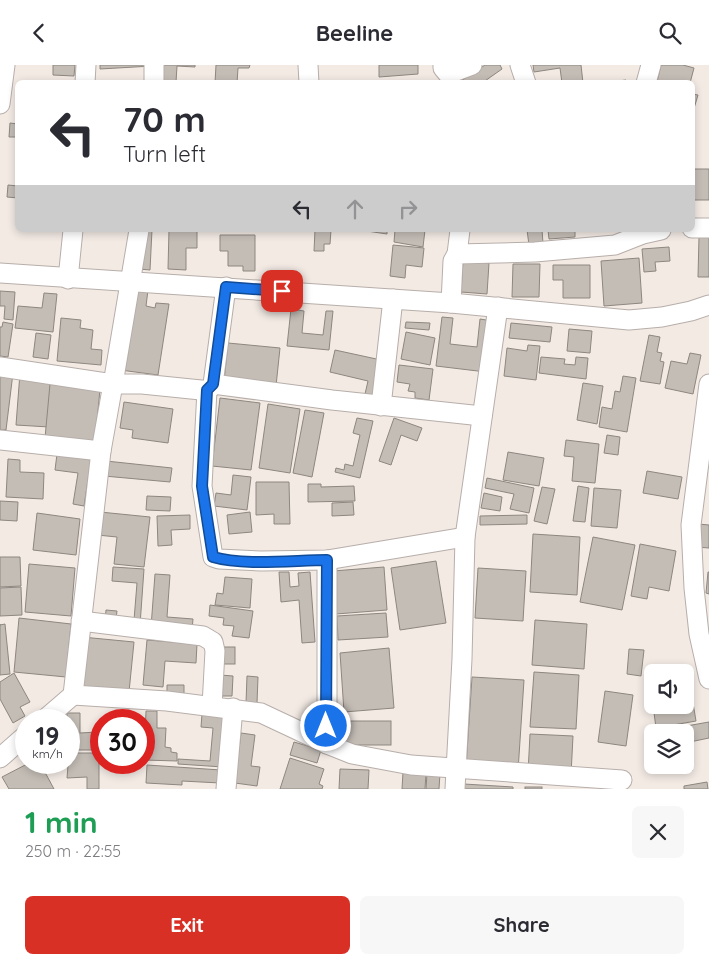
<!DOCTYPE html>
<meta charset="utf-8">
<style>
body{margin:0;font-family:Quicksand,sans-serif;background:#f7f7f7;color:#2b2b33;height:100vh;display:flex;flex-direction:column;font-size:19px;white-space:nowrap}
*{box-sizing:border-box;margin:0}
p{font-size:16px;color:#7c7c81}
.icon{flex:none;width:28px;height:28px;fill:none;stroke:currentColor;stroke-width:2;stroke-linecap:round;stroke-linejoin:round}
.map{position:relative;height:724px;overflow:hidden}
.details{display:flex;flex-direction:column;background:#fff;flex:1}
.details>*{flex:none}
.banner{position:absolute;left:15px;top:15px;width:680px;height:152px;border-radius:8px;box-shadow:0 2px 8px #0003;background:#fff;color:#2b2b33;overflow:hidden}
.controls{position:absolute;left:644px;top:599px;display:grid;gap:10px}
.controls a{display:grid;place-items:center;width:50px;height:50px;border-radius:8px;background:#fff;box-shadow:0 2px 8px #0003;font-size:25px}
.speed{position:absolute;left:15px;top:644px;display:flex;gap:10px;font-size:25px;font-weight:700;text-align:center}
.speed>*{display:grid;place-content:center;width:65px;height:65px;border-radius:50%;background:#fff;box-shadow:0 2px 8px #0003;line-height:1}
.speed small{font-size:12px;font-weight:400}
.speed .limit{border:8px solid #d22;background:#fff;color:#111}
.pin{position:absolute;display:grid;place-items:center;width:42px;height:42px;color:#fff;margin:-21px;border-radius:10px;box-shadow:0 2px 8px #0006}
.me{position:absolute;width:55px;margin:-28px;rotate:0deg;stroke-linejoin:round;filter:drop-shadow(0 0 4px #0008)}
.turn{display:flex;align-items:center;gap:18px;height:105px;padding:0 25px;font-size:22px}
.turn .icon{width:65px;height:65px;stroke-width:2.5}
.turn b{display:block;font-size:35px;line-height:42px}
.lanes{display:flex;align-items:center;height:48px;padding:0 25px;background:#0003;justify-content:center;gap:25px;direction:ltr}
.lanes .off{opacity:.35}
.round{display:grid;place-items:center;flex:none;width:52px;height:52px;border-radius:8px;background:#f7f7f7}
.headline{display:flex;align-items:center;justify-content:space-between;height:85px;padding:0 25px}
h1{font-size:30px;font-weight:800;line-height:38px;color:#1e9e55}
.button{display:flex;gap:10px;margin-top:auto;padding:10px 25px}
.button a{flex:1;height:58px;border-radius:8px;background:#d93025;color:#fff;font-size:20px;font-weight:800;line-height:58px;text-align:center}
.button a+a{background:#f7f7f7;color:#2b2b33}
header{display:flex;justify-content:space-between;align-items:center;height:65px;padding:0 25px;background:#fff;font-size:22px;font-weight:800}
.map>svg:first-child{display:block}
.building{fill:#c4bdb6;stroke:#8d8780}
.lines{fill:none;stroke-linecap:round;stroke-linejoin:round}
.minor-casing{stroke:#b7aeaa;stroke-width:21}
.minor{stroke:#fff;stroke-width:19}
.route-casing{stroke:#114b97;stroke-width:12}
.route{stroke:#1a73e8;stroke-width:9}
</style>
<header><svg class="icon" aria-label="back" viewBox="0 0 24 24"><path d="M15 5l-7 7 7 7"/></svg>Beeline<svg class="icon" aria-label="search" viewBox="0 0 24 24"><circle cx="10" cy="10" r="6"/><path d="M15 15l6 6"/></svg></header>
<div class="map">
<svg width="709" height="724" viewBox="0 0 709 724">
<rect width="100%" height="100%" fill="#f3eae4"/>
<!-- building -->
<g class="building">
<path d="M53,0h22l-1,11 -21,-1z"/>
<path d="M100,0h52v1l-52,3z"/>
<path d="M159,0h36v2l-18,-1 -1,16 -17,-1z"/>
<path d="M216,0h34l-1,3h-11l-1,15h-22z"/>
<path d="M379,0h39v9l-39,3z"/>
<path d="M485,0h15l2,4 -20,14h-24z"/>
<path d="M533,0h48l2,18h-21l-2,-15 -26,4z"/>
<path d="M661,0h22l11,3 -4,15 -33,-1z"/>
<path d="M626,15v3h-24z"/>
<path d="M316,16l48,1v1h-48z"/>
<path d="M692,29l6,1 -6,20z"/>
<path d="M10,58l8,1v13h-9z"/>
<rect x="692" y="104" width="17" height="31"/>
<path d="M8,120l10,1v12l-11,-1z"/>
<path d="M141,165h11l-2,40 -11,-1z"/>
<path d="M169,165h28v18h-11v22l-18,-1z"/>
<path d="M315,165h16l-1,14h-6v7h-10z"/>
<path d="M360,165h27v4z"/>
<path d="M395,165h30l-2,17 -29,-5z"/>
<path d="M527,165h15l1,13 -14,2z"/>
<path d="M548,165h27v7l-26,2z"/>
<path d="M220,170h35v36h-12v-5h-15v-15h-8z"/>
<path d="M699,172h10v40h-11z"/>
<path d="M393,180l31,3 -2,19 -16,-2 -1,13 -15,-2z"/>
<path d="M669,182l1,14 -15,1 1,9 -12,1 -2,-23z"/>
<path d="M639,193l3,45 -38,3 -3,-45z"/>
<path d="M463,196l26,2 -2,31 -26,-2z"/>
<path d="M513,199h27l-1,33h-27z"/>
<path d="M553,200h37v33h-27v-18h-10z"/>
<path d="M133,223l15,2 -2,16 9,2 1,-5 13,1 -11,71 -38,-5z"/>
<path d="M0,226l15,1 -2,28 -9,-1 1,-13h-5z"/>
<path d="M44,228l13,1 -4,38 -38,-4 3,-22 24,2z"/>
<path d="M291,244l13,2 -2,22 21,2 3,-24h7l-4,39 -42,-4z"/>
<path d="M442,252l11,1 -3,26 27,3 3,-28 12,2 -6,51 -50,-6z"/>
<path d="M61,253l20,2 -1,8 13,2 -2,19 11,1 -1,15 -44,-4z"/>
<path d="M3,257l10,2 -5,33 -8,-1v-29h2z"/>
<path d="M406,257l24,1 -1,7 -24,-2z"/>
<path d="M511,258l41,4 -2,15 -41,-4z"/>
<path d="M569,264l23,2 -2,22 -23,-2z"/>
<path d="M406,267l29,6 -5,27 -29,-6z"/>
<path d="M36,268l15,2 -3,24 -15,-2z"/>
<path d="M649,270l11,2 -3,15 5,1 -2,8 4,1 -4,22 -20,-3z"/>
<path d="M228,278l52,5 -4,38 -52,-5z"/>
<path d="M528,280l12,1 -4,34 -32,-4 3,-28 20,3z"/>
<path d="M335,285l46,10 -7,35 -9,-1 3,-13 -38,-9z"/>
<path d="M690,288l11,2 -8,39 -28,-6 6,-27 16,3z"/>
<path d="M541,292l24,2 -1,5 11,1 1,-8 12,1 -2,21 -47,-6z"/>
<path d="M399,300l34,4 -4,31 -14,-2v-6l-7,-1 2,-7 -13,-2z"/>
<path d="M0,307l13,1 -7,57h-6z"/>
<path d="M20,308l33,3 -4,51 -33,-2z"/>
<path d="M623,311l13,2 -9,54 -28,-5 3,-20 10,2 3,-18 5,1z"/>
<path d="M583,318l20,3 -6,38 -20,-4z"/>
<path d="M50,319l50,5 -5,54 -50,-5z"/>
<path d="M220,333l40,5 -9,67 -39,-4z"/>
<path d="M124,337l49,7 -5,34 -36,-5 1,-8 -13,-2z"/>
<path d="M268,339l32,5 -10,64 -31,-5z"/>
<path d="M305,345l19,3 -12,64 -19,-4z"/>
<path d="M357,353l16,3 -13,57 -25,-6 1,-4 8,2 1,-6 8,2 7,-31 -7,-2z"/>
<path d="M394,353l28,10 -5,13 -16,-6 -10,30 -12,-4z"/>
<path d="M607,370l13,2 -2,18 -14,-2z"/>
<path d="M566,375l33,4 -4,39 -23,-2 2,-24 -10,-1z"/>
<path d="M508,387l36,6 -5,28 -36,-6z"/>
<path d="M57,389l34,6 -7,46 -11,-2 5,-31 -23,-3z"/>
<path d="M8,394l12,1v12l24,1 -1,26 -37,-2z"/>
<path d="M106,396l66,7 -2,14 -66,-6z"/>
<path d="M647,406l35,6 -4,22 -35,-6z"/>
<path d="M233,410l18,2 -4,33 -33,-4 2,-13 15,2z"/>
<path d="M487,413l47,10 -5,25 -19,-4 4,-15 -29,-6z"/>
<path d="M256,417h33l1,42h-16v-10l-18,1z"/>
<path d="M308,419h13v3l33,-1 1,15 -47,1z"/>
<path d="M578,421l11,2 -4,34 -12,-1z"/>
<path d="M542,422l13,2 -8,35 -13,-3z"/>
<path d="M594,423l27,2 -4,38 -26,-2z"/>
<path d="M484,428l18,4 -2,14 -19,-3z"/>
<path d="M147,431l24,1 -1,14 -24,-1z"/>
<path d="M0,436l18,1 -1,19 -17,-1z"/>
<path d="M353,437l1,13 -22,1v-13z"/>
<path d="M100,447l50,5 -6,50 -30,-3 3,-27 -20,-2z"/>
<path d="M250,447l2,20 -23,2 -2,-19z"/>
<path d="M37,448l43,6 -4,36 -43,-5z"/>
<path d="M190,450v14l-19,1 1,15 -14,1 -1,-30z"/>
<path d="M527,450v9l-47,1v-9z"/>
<path d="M698,459l11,1v23l-13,-1z"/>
<path d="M533,469l47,3 -3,58 -47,-3z"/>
<path d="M593,472l42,8 -13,65 -42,-8z"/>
<path d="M640,479l36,7 -7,40 -20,-4 -2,12 -16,-3z"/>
<path d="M0,492h20l1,29 -21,1z"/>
<path d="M436,496l10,62 -46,7 -9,-62z"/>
<path d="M29,499l46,4 -4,48 -46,-4z"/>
<path d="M113,502l31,2 -4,56 -35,-3 1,-12 11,1 -1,8 18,1 3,-37 -25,-2z"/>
<path d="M384,502l3,43 -51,4 -3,-43z"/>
<path d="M478,503l48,3 -3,50 -48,-3z"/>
<path d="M279,507h10l1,15 9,-1 -1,-13 12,-1 5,70 -13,1 -3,-43 -18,2z"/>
<path d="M708,507h1v22l-3,-1z"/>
<path d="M155,509l15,1 -3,42 26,2 -1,11 -41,-3z"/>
<path d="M225,512l27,2 -2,29 -35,-3 2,-12 6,1z"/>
<path d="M21,522l1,28 -22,1v-28z"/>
<path d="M210,540l43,6 -4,27 -17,-2 2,-10 -11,-1 1,-7 -15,-2z"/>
<path d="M386,548l2,24 -50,3 -1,-24z"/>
<path d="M19,553l52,6 -5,53 -52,-5z"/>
<path d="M535,555l52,4 -3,45 -52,-4z"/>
<path d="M0,559l2,49h-2z"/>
<path d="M5,559l5,50 -10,1v-50z"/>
<path d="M82,572l52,5 -5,50 -52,-4z"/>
<path d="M147,575l50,4 -1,19 -31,-2 -2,26 -20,-2z"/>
<rect x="219" y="582" width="16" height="17"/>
<path d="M389,583l5,60 -50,4 -4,-59z"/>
<path d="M629,584l15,1 -3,26 -14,-2z"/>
<path d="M534,607l45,3 -3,54 -46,-2z"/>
<path d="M14,608l16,29 -10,5 5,9 -12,7 -13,-24v-17z"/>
<path d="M220,610l13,1 -1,20h-12z"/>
<path d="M247,611l11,1 -1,26h-11z"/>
<path d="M472,612l52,3 -6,91 -52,-4z"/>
<path d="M649,618h3v22z"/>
<path d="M167,620h17v12l-17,-1z"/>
<path d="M605,626l28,4 -7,51 -28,-4z"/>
<path d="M693,638l3,18 -40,7 -3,-23h32z"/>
<path d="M146,646h11v17h9l-1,19 6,1v4l6,1v8l-33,-1z"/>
<path d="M67,648h13v20l18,-1 1,18h-30v-30h-2z"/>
<path d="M202,649l25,1 -4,52 -45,-3v-5l32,2 3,-33 -12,-1z"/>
<rect x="344" y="656" width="47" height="24"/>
<path d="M709,657v16l-24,5v-10h-9l-1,-5z"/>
<path d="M241,668l14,2 -4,31 9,1 -3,19 -22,-3z"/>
<path d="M530,669l43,2 -2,39 -43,-2z"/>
<path d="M294,677l27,8 -4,13 -27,-8z"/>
<path d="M69,688h30v36h-12v-12l-20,1z"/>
<path d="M290,693l34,11 -5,15 4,2 -1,3h-42z"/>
<path d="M685,695h6l1,11 -12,1 -1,-7h6z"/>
<path d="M29,698h11l14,26h-45l-7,-12z"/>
<path d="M147,700l74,5 -1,13 -38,-2v4l-36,-2z"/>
<path d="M340,704l29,1 -1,19h-29z"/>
<path d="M403,707l23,1 -1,16h-23z"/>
<path d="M427,708h13l-1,16h-13z"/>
<path d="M707,717l1,7h-24v-3z"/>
<path d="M464,719l49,3v2h-49z"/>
<rect x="525" y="722" width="17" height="2"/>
</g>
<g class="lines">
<defs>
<g id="minor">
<path d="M308,0l1,18"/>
<path d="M443,0v3l5,6 24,-9"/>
<path d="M520,0l6,18"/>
<path d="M85,18l1,-18"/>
<path d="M154,18v-18"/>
<path d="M646,18l5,-18"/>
<path d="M0,39l5,-39"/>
<path d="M692,163h17"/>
<path d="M457,189l3,-24"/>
<path d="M0,208l451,30 178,17 33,-3 29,-6 18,-6"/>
<path d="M68,214l5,-49"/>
<path d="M226,222l-13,97c-3,6 -6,6 -12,6l-59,-6h-29l-12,67 -28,244 94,6 94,12 66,31 25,10 59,11 211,15"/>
<path d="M451,238l2,-42 4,-7 78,-2 80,-7 28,-11 18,-4"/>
<path d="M0,302l113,17 26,-154"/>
<path d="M213,319l119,16 150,16"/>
<path d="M709,319l-18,141 3,63 5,46 10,45"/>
<path d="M207,325l-5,96 11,71 6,2 42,2 66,-1 138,-23"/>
<path d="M381,341l12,-107"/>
<path d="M0,375l101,11"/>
<path d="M81,556l122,15 10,6 2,9 -3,55"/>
<path d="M44,655l29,-25"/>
<path d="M327,679v-184"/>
<path d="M0,693l26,-23"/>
<path d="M226,724l7,-81"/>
<path d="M455,724l7,-130 3,-122 33,-230"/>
</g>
</defs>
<!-- minor casing -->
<use href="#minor" class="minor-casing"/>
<!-- minor -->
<use href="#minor" class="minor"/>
</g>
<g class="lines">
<defs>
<path id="route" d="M282,226l-56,-4 -13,97 -6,6 -5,96 11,71c30,9 82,3 114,3l-1,166"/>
</defs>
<!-- route casing -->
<use href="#route" class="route-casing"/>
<!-- route -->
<use href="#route" class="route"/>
</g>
</svg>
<div class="controls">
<a><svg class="icon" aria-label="sound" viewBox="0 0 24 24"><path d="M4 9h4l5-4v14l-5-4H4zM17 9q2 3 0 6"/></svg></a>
<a><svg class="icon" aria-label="layers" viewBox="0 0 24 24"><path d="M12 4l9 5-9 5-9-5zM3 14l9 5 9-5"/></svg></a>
</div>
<div class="speed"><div>19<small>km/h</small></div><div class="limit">30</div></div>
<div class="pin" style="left:282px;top:226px;background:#d93025"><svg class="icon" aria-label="arrive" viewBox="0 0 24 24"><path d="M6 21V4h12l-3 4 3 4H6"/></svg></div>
<svg class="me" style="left:326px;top:661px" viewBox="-20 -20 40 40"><circle r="17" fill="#1a73e8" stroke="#fff" stroke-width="3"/><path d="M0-11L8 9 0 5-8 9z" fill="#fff"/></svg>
<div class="banner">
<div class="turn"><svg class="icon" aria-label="left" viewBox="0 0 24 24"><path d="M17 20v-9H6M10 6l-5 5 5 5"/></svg><div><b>70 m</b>Turn left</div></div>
<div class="lanes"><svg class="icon" aria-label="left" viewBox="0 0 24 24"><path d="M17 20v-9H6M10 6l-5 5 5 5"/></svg><svg class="icon off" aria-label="ahead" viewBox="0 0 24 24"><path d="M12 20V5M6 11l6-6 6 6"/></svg><svg class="icon off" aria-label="right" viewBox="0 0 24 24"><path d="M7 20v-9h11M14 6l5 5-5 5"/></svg></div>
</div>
</div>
<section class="details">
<div class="headline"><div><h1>1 min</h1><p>250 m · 22:55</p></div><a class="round"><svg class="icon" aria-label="close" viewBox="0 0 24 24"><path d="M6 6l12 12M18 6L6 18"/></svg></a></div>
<div class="button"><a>Exit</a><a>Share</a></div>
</section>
